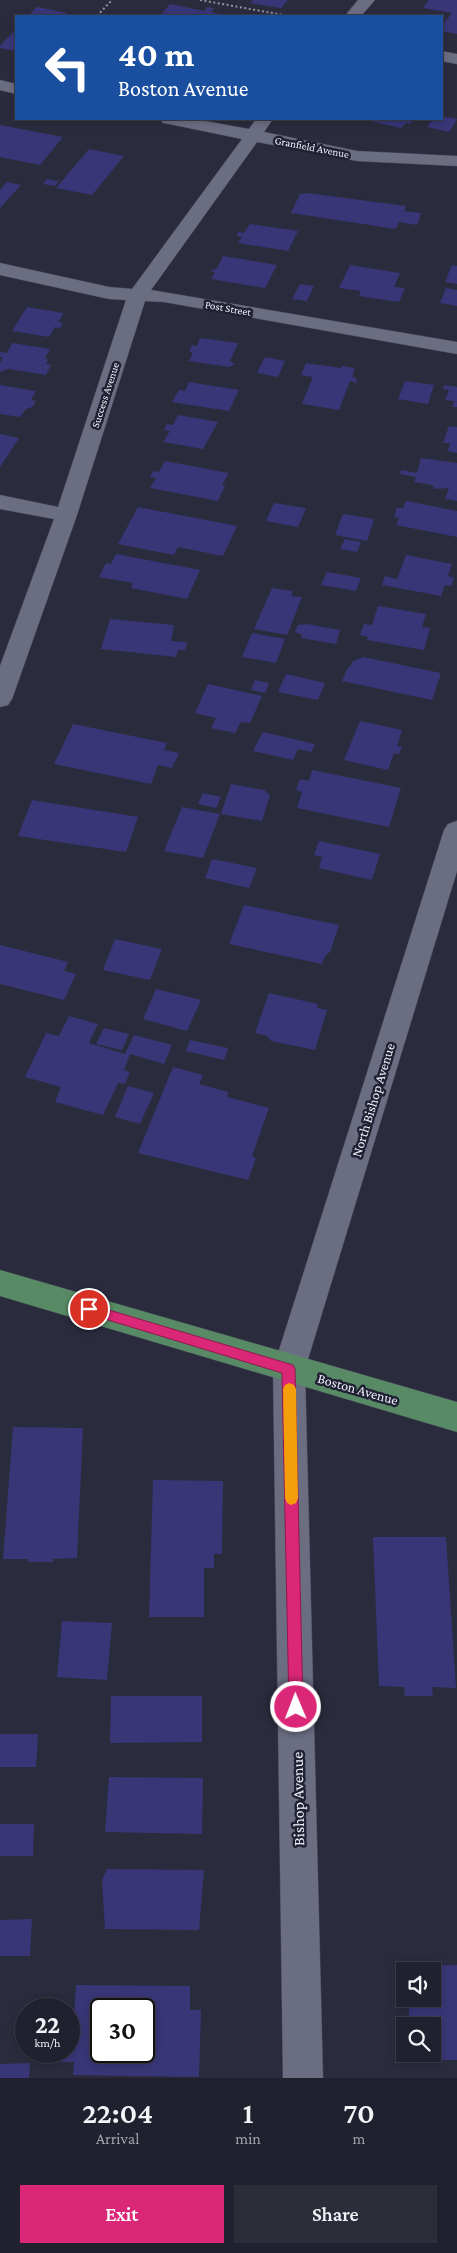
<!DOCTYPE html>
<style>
body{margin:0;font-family:"Crimson Pro",serif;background:#2d2d3a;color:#f1f3f6;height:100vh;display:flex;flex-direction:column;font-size:19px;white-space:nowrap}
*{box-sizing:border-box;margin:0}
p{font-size:16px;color:#a2a3aa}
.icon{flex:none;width:28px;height:28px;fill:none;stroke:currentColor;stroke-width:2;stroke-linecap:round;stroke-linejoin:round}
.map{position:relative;height:2078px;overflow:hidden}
.panel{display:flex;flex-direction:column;background:#20202e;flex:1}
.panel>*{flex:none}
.hud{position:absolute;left:15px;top:15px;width:428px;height:105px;border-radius:0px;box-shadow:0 2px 8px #0003,0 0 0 1px #3d3e4a;background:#1a4fa0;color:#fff;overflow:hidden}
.buttons{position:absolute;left:396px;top:1962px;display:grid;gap:10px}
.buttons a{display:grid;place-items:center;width:45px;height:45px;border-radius:0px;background:#20202e;box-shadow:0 2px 8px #0003,0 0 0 1px #3d3e4a;font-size:25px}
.speed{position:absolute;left:15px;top:1998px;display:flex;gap:10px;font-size:25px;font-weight:700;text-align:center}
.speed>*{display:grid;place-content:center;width:65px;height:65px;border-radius:50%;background:#20202e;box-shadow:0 2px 8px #0003,0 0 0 1px #3d3e4a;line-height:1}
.speed small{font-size:12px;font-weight:400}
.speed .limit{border:2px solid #111;border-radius:8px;background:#fff;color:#111}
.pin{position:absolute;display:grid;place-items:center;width:42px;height:42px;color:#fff;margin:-21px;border:2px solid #fff;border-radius:50%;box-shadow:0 1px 5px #0007}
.me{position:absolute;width:55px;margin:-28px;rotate:359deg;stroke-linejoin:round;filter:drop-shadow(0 0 4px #0008)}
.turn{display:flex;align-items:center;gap:18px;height:105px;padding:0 20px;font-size:22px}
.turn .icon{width:65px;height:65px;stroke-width:2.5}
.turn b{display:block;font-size:35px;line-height:42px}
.eta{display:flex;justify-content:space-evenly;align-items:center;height:85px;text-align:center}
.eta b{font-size:30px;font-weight:600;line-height:35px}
.button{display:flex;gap:10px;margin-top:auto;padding:10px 20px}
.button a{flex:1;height:58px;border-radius:0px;background:#db2777;color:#fff;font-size:20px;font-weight:600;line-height:58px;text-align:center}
.button a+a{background:#2d2d3a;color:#f1f3f6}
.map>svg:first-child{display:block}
.building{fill:#393677;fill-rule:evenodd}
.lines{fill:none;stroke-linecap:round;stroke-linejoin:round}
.minor-casing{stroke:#484858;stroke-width:1}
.major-casing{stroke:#484858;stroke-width:1}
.path{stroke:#9394a3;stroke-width:2;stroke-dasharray:2 2.5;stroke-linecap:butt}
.minor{fill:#6b6d82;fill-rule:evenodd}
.major{fill:#588b65;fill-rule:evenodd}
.route{fill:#db2777;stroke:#8e194d}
.slow{fill:#f59e0b}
.labels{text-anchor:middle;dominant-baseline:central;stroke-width:5;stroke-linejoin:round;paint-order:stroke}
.far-street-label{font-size:11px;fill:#f0f1fd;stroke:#202133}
.street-label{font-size:14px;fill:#f0f1fd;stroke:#202133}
.near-street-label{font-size:16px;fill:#f0f1fd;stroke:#202133}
</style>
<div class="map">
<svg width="457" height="2078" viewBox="0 0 457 2078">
<rect width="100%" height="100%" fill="#2a2b3d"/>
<!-- building -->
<g class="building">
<path d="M253,0h35l-7,8 -31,-5z"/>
<path d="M429,0h28v34l-16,-3v-4l11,-14 -29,-5z"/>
<path d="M170,4l34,7 3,-4 7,1 -3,4 19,4h-70z"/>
<path d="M37,7l30,6 -3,3h-36z"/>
<path d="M16,29v22l-16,-3v-2z"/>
<path d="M441,116l16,3 -8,13 -22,-5 6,-8h8z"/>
<path d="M361,119h53l-4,5 -4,-1 -5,5z"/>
<path d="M0,125l63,12 -23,28 -40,-8z"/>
<path d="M89,149l35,7 -32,39 -36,-7z"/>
<path d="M47,179l12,2 -4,5 -12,-2z"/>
<path d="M7,182l14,3 -21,23v-18z"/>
<path d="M307,193l99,13 -2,5 17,2 -4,12 -18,-3 -3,7 -105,-16 9,-19z"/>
<path d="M250,224l48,7 -10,20 -50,-8 4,-6 -5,-1 1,-4 6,1z"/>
<path d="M223,256l54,9 -12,23 -54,-9 4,-7 -5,-1 7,-3z"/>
<path d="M350,265l50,8 -6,14 11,1 -6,14 -40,-6 2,-5 -22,-3z"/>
<path d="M452,265l5,1v18l-12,-2z"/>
<path d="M300,284l14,2 -7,15 -15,-2z"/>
<path d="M446,288l11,2v16l-17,-3z"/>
<path d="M27,307l37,6 -6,9 5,1 -3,5 -5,-1 -6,10 -37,-6z"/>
<path d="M200,338l38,5 -8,18 5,3 -6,3 -40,-6 4,-8 -4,-2 3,-6 5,1z"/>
<path d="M12,343l38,6 -5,9 3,2 -2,4 5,1 -5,10 -38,-6 -8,3v-9l3,-6h-3v-5l7,1z"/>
<path d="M265,357l20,4 -7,16 -21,-4z"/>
<path d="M306,363l35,5 1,-2 13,2 -3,9 4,1 1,5 -7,-2 -11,29 -37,-6 11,-27 -12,-2z"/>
<path d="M405,381l29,4 -6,19 -30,-5z"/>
<path d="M189,382l50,8 -10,21 -57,-9 7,-12 6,1z"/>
<path d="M0,385l36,6 -5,9 5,1 -4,6 -6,2 -6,8 -20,-3z"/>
<path d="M444,385l13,2v20h-5l2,-6 -9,-1 4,-10 -6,-1z"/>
<path d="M178,415l40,7 -15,27 -40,-7 7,-11 -6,-1 3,-6 6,1z"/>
<path d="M449,426l8,1v26l-9,-2 2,-8h-7z"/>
<path d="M0,434l19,4 -19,29z"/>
<path d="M421,458l36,5v38l-12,-2 4,-11 -14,1 -3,-4 -18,-3 2,-5 -16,-3 1,-4 16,3z"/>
<path d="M165,461l64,12 -7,12 3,1 -7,15 -68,-13 6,-10 -6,-1 3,-6 6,1z"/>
<path d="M406,501l51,10v26l-61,-12 3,-7 -5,-1 3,-9h6z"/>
<path d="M274,503l32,5 -8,19 -32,-6z"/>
<path d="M138,507l99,19 -14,30 -45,-9 -4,8 -56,-11z"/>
<path d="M343,514l31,5 -7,22 -32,-6z"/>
<path d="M345,539l16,3 -4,10 -17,-3z"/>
<path d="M116,554l84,16 -13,29 -56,-11 2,-5 -34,-6 7,-14 5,1z"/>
<path d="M406,555l46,9 -4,12 6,2 -3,8 -6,-1 -4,11 -59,-11 3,-9 12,3z"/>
<path d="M327,572l34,6 -5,13 -35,-6z"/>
<path d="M272,588l21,3 -2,5 11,1 -15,38 -33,-6z"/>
<path d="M378,606l48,8 -4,13 8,1 -6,22 -57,-10 1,-3 -8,-2 4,-11 8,1z"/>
<path d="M110,619l64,6 -3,16 16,1 -2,8h-7l-2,7 -75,-8z"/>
<path d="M307,624l33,6 -4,14 -35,-6 1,-3 -7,-3 3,-7z"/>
<path d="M252,633l33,6 -9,24 -34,-6z"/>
<path d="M363,657l78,16 -9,27 -90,-19 6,-14h2l2,-5z"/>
<path d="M286,674l39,9 -7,17 -40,-8z"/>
<path d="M255,680l14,3 -4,10 -14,-3z"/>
<path d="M208,684l54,12 -12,27 -9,-1 -6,11 -24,-5 5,-10 -21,-5z"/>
<path d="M360,721l42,9 -5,16 5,1 -3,7 -5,-1 -6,17 -44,-10z"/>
<path d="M73,724l94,19 -3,7 15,3 -7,15 -14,-3 -7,19 -97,-20z"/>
<path d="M263,732l52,12 -4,8 -13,-3 -5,11 -40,-9z"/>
<path d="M312,770l89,18 -12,39 -92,-19 5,-16 -6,-2 4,-11 9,2z"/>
<path d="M231,784l33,6 6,5 -8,26 -41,-7z"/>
<path d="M203,793l18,4 -5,11 -18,-4z"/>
<path d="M32,800l106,17 -12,35 -108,-16z"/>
<path d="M182,807l38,7 -17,44 -39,-7z"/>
<path d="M319,841l61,13 -8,26 -53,-12 3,-11 -8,-2z"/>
<path d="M212,859l45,9 -8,20 -44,-10z"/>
<path d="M244,905l95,20 -9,27 -5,4 -3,8 -93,-20z"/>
<path d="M115,939l47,10 -12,31 -47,-10z"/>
<path d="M0,945l68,17 -4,9 12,3 -12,26 -64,-16z"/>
<path d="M156,989l45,11 -14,31 -44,-12z"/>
<path d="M269,993l49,11 -1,4 10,2 -12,40 -44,-9 -4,-5 -12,-3z"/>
<path d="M69,1016l29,8 -9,19 36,11 9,-19 38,10 -8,19 -34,-10 -6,16 6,2 -5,12 -7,-1 -15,32 -48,-13 6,-15 -36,-10 21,-44 13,3z"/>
<path d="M104,1028l25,6 -7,16 -26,-6z"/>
<path d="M190,1040l38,8 -4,12 -38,-9z"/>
<path d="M173,1067l30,8 -4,9 29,8 -1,5 42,11 -17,48 4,2 -8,22 -110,-27z"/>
<path d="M128,1086l26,7 -14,31 -25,-7z"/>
<path d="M13,1427l70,1 -6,130 -24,1v3h-25v-3h-25z"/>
<path d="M153,1480l70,1 -1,73h-8v14h-10v49h-55z"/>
<path d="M373,1537h73l10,151 -24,-1 1,9h-28l-1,-9 -25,-1z"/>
<path d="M62,1621l50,2 -5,57 -50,-3z"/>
<path d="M111,1696h91v46l-92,1z"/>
<path d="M0,1734h38l-2,33h-36z"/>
<path d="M109,1777l94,1 -1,56 -97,-2z"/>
<path d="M0,1824h34l-1,32h-33z"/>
<path d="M107,1869l97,1 -5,60 -94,-1 -3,-49z"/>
<path d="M32,1919l-2,37h-30v-36z"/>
<path d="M457,1965v95l-45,1v-7h20v-28h-22l-2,-27h24v-28h-26v-5z"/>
<path d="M76,1985l114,1v24h11l-2,67 -126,-2 1,-13h-21l1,-11h15v-32h5zM101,2009h43v42h-43z"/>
<path d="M30,2063l-1,15h-29v-14z"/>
</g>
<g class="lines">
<defs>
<g id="minor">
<path d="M358,0h17l-14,16h-16z"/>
<path d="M441,51l16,3v10l-16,-3z"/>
<path d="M0,80l16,4v10l-16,-4z"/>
<path d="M160,119h34l55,10 7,-10h17l-9,13 93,19 100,5v10l-100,-5 -100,-19 -106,148 306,52v12l-293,-52 -19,-1 -68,214 -65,184 -4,6 -8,2v-41l54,-147 -54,-10v-14l58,12 68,-207 -17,-1 -109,-24v-12l109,24 23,2 110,-150 -73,-15 -6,-1z"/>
<path d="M457,821v50l-152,498 18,709h-40l-10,-709 171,-539 4,-6z"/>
</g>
<path id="major" d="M0,1270l457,132v30l-457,-136z"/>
</defs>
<!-- minor casing -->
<use href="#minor" class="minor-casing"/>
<!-- major casing -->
<use href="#major" class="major-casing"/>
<!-- path -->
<g class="path">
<path d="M200,0l89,16"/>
<path d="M97,16l15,-16"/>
</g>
<!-- minor -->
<use href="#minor" class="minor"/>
<!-- major -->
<use href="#major" class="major"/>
</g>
<!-- route -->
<path class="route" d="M89,1304l204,61 2,4 8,338 -2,5 -5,2 -5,-2 -2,-5 -7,-334 -197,-60 -2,-4 2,-4z"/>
<!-- slow -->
<path class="slow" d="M289,1383l5,2 2,4 2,109 -2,5 -5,2 -4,-2 -2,-5 -2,-109 2,-4z"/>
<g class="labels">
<!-- far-street labels -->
<g class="far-street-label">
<text transform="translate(312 147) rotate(11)">Granfield Avenue</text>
<text transform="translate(228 308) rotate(10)">Post Street</text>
<text transform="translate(105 395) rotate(-72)">Success Avenue</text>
</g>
<!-- street labels -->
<g class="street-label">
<text transform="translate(373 1100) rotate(-73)">North Bishop Avenue</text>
<text transform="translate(358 1389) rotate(16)">Boston Avenue</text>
</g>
<!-- near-street labels -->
<g class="near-street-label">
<text transform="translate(298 1799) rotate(-91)">Bishop Avenue</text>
</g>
</g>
</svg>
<div class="buttons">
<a><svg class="icon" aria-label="sound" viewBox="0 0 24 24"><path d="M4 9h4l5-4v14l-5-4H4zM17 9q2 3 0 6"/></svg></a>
<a><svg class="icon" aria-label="search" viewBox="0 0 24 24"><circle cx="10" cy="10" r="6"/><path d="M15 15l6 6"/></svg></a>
</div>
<div class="speed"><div>22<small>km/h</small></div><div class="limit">30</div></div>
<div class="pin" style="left:89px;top:1309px;background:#d93025"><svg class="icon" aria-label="arrive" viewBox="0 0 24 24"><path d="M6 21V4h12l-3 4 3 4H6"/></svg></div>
<svg class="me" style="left:296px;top:1707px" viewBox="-20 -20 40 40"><circle r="17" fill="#db2777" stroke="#fff" stroke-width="3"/><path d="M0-11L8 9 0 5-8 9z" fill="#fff"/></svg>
<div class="hud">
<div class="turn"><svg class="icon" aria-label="left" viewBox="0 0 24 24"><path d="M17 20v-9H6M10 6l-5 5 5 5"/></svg><div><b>40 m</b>Boston Avenue</div></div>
</div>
</div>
<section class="panel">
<div class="eta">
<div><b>22:04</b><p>Arrival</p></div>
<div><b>1</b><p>min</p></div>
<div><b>70</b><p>m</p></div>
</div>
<div class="button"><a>Exit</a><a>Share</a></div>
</section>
